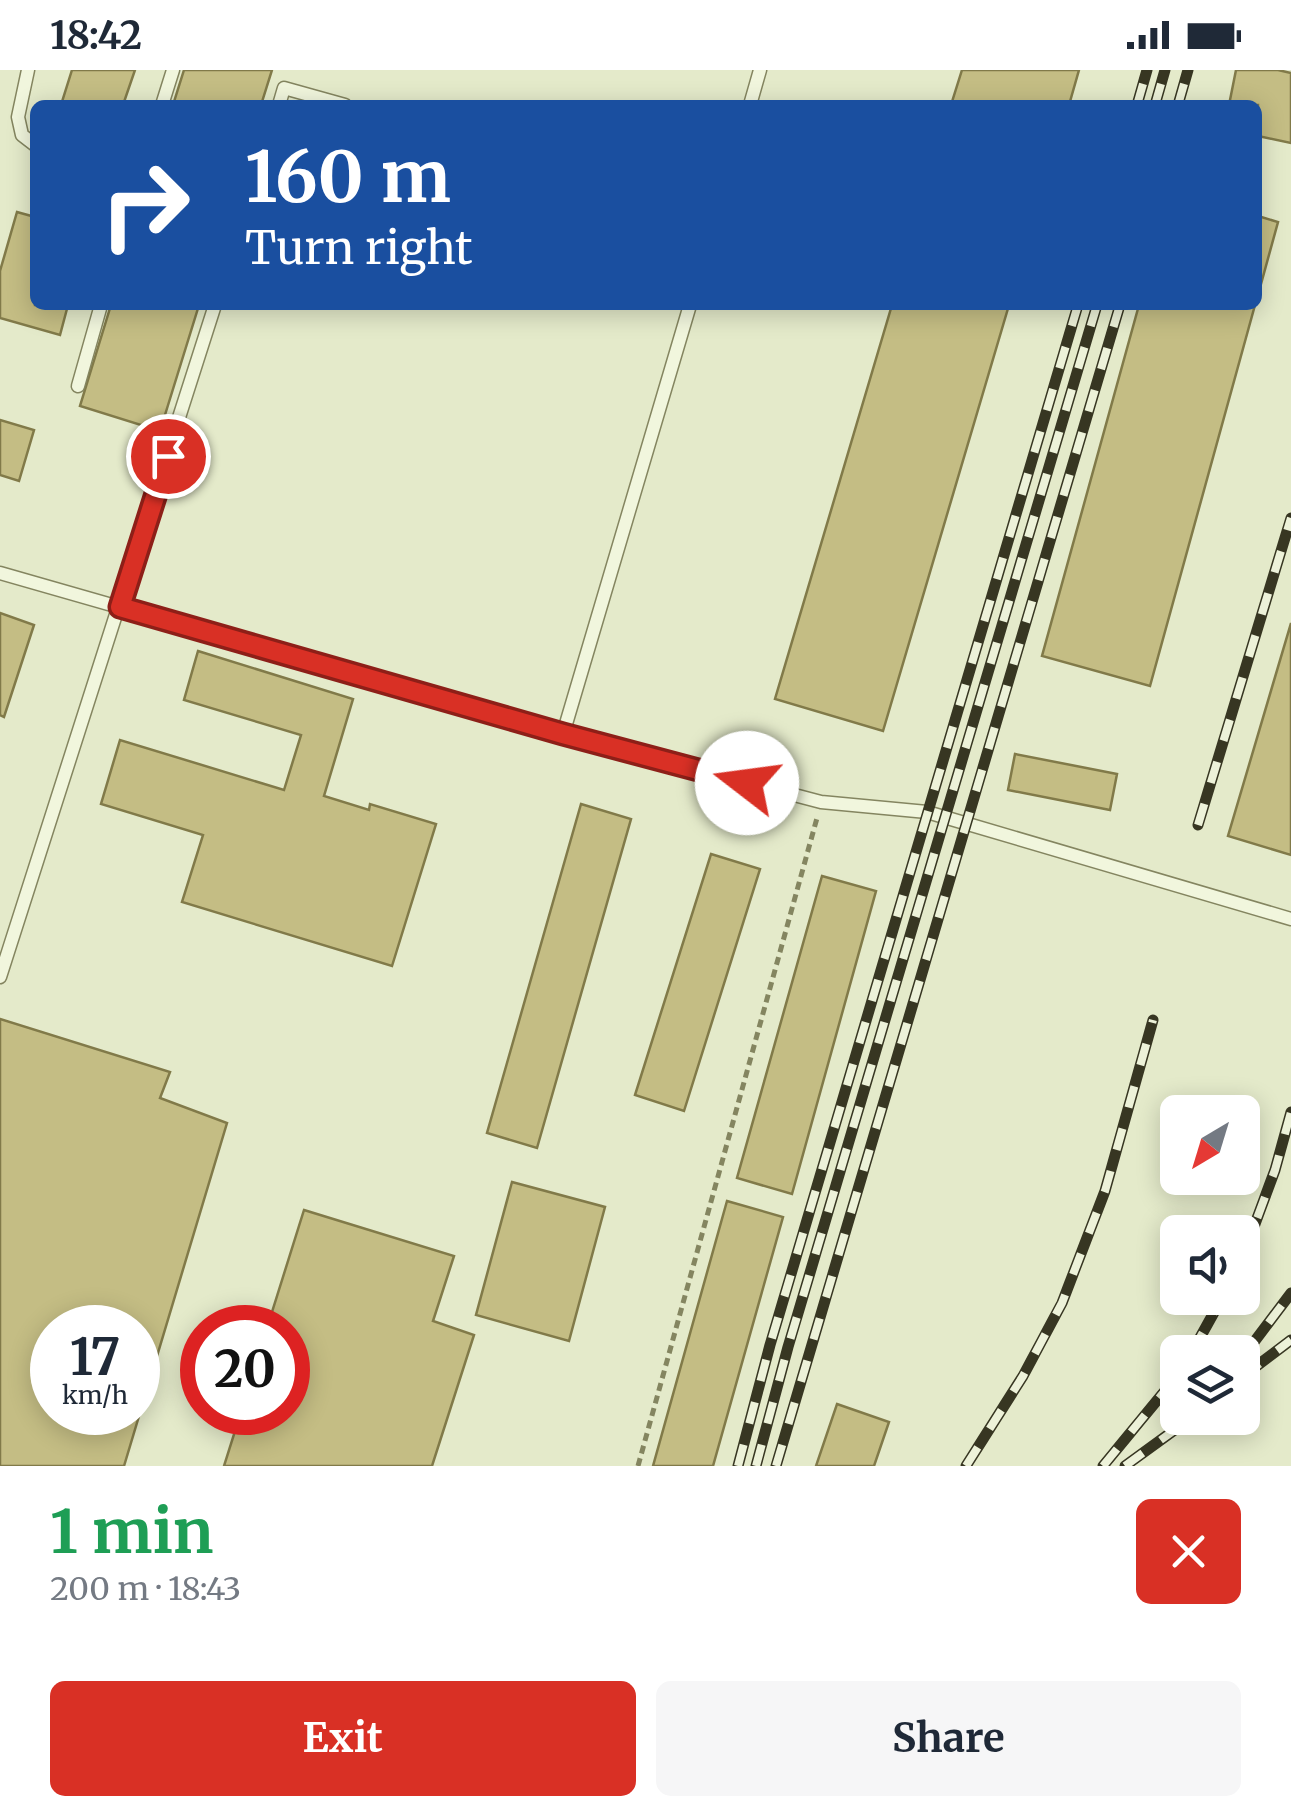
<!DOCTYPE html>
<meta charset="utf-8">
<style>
body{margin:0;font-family:Merriweather,serif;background:#f6f6f7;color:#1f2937;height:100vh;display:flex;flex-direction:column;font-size:38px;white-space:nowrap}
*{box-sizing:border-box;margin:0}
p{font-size:32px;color:#747a83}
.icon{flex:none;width:55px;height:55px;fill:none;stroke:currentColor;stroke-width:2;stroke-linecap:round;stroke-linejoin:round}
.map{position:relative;height:1396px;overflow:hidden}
.sheet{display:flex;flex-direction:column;background:#fff;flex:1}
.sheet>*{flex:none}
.top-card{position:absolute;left:30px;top:30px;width:1232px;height:210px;border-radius:15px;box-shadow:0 5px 25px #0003;background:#1a4fa0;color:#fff;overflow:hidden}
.needle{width:65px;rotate:218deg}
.controls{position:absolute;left:1160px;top:1025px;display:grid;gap:20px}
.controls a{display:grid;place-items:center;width:100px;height:100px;border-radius:15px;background:#fff;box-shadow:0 5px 25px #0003;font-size:50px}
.speed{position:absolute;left:30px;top:1235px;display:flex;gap:20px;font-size:50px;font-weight:700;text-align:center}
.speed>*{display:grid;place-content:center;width:130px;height:130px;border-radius:50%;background:#fff;box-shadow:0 5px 25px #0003;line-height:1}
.speed small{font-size:25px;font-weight:400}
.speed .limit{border:15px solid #d22;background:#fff;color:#111}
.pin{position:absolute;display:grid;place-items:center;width:85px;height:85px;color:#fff;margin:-42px;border:5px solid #fff;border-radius:50%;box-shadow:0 2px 10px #0007}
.me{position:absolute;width:110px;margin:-55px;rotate:285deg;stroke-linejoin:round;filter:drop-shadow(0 0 8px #0008)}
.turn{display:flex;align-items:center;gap:35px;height:210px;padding:0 50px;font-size:45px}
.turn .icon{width:130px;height:130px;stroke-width:2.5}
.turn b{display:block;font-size:70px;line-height:85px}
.round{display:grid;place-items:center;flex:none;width:105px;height:105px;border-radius:15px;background:#f6f6f7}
.head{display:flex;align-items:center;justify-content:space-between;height:170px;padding:0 50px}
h1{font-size:60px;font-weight:700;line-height:75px;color:#1e9e55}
.action{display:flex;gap:20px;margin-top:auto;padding:20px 50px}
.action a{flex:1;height:115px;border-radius:15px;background:#d93025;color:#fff;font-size:40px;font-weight:700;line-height:115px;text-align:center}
.action a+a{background:#f6f6f7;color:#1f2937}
.status{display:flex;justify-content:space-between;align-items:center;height:70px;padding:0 50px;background:#fff;direction:ltr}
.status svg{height:28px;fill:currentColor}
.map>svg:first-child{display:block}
.building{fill:#c4bd84;stroke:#817a49;stroke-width:2.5;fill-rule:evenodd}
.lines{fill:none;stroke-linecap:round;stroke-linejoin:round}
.lane-casing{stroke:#848560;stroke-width:15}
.path{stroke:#848560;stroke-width:5;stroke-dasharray:8 5;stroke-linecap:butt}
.lane{stroke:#f1f6dd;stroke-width:12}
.rail-casing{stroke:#373622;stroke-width:11}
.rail{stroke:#edf2d9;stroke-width:8;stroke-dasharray:22;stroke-linecap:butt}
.route-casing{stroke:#8d1f18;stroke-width:25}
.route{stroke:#d93025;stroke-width:18}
</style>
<div class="status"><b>18:42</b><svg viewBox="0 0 49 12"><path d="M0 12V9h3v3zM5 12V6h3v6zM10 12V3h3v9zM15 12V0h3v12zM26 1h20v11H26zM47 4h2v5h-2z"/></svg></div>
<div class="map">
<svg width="1291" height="1396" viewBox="0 0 1291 1396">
<rect width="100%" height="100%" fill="#e4eaca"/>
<!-- building -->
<g class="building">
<path d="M72,0h63l-12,35h-62z"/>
<path d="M184,0h88l-11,35h-88z"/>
<path d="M962,0h117l-10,35h-118z"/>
<path d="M1236,0h42l13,3v70l-33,-7v-31h-29z"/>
<path d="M17,142l18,5v88h33l-8,30 -60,-17v-47z"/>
<path d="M1258,146l20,6 -20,73z"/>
<path d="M111,235h88l-39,126 -80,-25z"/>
<path d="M892,235h117l-126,426 -108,-32z"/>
<path d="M1139,235h116l-105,381 -108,-30z"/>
<path d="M0,350l34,10 -15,51 -19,-6z"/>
<path d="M0,543l34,12 -30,92 -4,-2z"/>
<path d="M1291,553v232l-63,-19z"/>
<path d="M198,581l155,48 -29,97 45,14 1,-6 66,20 -44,142 -210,-64 21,-67 -102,-31 19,-64 164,50 17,-55 -117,-35z"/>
<path d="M1015,684l102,20 -7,36 -102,-20z"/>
<path d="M581,734l50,15 -94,329 -50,-15z"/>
<path d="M711,784l49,15 -76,242 -49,-16z"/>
<path d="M822,806l54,15 -84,303 -55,-16z"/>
<path d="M0,949l170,53 -10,26 67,25 -103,343h-124zM52,1258h86v84h-86z"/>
<path d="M512,1112l93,25 -36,134 -93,-26z"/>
<path d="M727,1131l56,16 -70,249h-60z"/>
<path d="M304,1140l150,46 -21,65 41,14 -42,131h-208l17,-54h47v-84h-21z"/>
<path d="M837,1334l52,18 -15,44h-58z"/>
</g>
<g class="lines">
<defs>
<g id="lane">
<path d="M28,0l-10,47 4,18 13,10"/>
<path d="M162,35l11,-35"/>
<path d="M279,35l5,-17 61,17"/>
<path d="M750,35l10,-35"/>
<path d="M690,235l-127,429 258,68 106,10 364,107"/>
<path d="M78,316l23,-81"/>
<path d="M0,503l563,161"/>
<path d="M0,907l215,-672"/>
</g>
</defs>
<!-- lane casing -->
<use href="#lane" class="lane-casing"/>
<!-- path -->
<path class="path" d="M638,1396l179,-648"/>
<!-- lane -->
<use href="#lane" class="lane"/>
<defs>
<g id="rail">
<path d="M1137,35l10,-35"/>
<path d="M1155,35l10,-35"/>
<path d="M1178,35l10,-35"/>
<path d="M1198,755l93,-307"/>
<path d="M1242,1189l33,-89 16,-58"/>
<path d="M1192,1282l30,-54"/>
<path d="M1242,1288l49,-65"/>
<path d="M1242,1307l49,-37"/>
<path d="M738,1396l32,-121 308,-1040"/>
<path d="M756,1396l32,-119 309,-1042"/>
<path d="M776,1396l344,-1161"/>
<path d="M966,1396l57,-90 39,-73 43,-112 48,-171"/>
<path d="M1103,1396l75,-91"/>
<path d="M1125,1396l66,-48"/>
</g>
</defs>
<!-- rail casing -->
<use href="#rail" class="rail-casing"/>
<!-- rail -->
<use href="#rail" class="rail"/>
</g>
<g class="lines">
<defs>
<path id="route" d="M168,386l-48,151 443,127 184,49"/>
</defs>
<!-- route casing -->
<use href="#route" class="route-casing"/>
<!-- route -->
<use href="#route" class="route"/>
</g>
</svg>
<div class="controls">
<a><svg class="needle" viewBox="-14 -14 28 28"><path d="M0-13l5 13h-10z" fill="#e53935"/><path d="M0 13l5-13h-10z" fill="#747a83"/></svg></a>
<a><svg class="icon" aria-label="sound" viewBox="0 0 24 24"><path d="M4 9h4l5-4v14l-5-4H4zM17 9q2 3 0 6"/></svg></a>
<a><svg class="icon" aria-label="layers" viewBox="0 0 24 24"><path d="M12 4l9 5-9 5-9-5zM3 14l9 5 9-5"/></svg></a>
</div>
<div class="speed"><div>17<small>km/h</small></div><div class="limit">20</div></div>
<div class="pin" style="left:168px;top:386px;background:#d93025"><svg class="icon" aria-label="arrive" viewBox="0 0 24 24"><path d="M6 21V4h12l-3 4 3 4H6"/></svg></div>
<svg class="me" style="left:747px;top:713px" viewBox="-20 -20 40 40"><circle r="19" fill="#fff"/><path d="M0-13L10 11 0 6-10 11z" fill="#d93025"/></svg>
<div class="top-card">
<div class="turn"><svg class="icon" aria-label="right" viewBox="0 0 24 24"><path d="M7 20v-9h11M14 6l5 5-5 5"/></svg><div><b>160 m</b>Turn right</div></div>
</div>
</div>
<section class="sheet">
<div class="head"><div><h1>1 min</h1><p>200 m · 18:43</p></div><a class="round" style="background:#d93025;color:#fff"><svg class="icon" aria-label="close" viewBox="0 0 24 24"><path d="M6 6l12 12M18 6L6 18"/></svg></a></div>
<div class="action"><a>Exit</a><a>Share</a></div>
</section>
